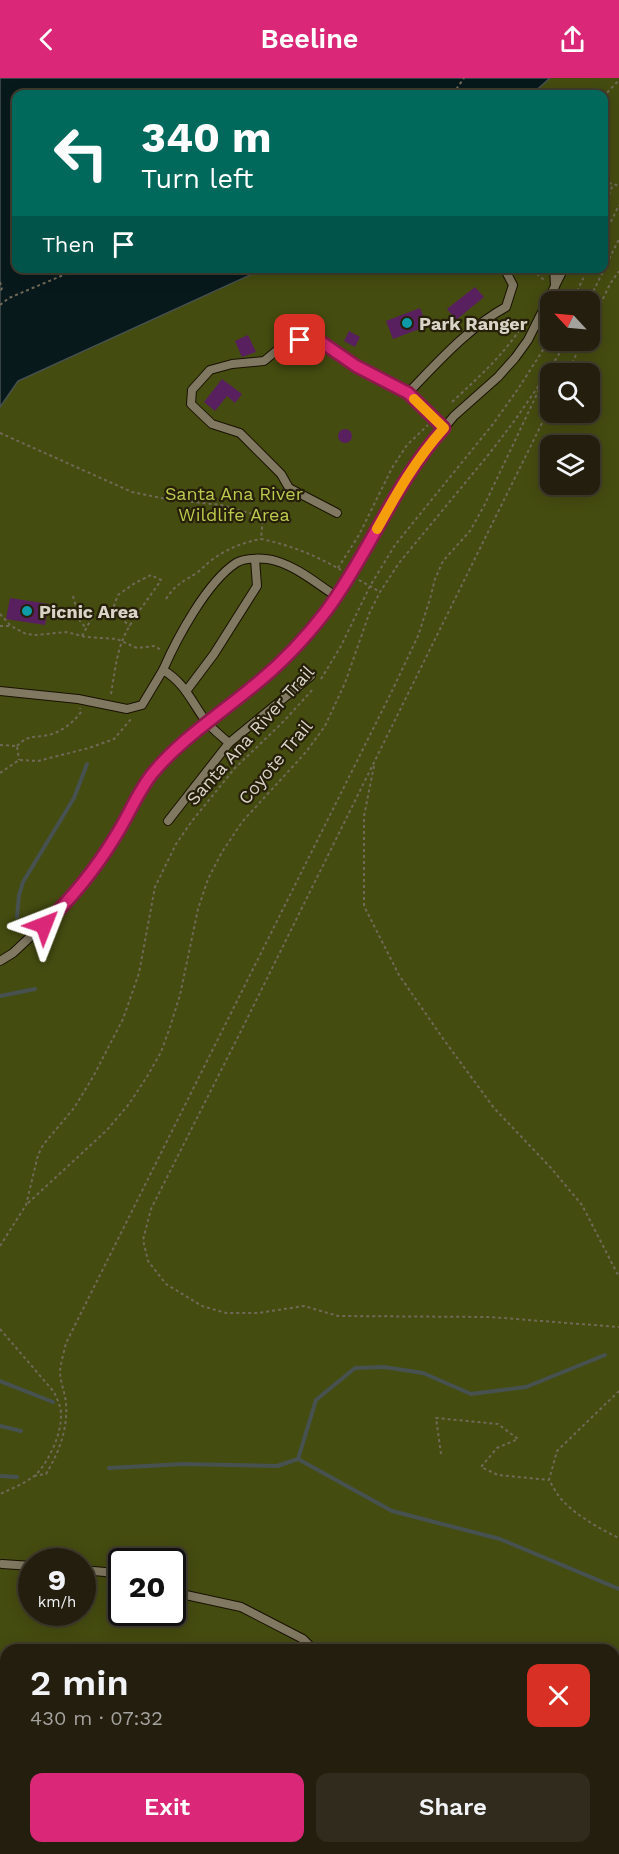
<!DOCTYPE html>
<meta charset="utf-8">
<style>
body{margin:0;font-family:"Work Sans",sans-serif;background:#302b1c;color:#f1f3f6;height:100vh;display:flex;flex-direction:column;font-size:22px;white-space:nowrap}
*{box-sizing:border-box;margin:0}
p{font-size:20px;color:#a3a29e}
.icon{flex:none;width:33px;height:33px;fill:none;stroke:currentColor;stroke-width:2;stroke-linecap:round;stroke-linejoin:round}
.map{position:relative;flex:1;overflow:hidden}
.sheet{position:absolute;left:0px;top:1566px;width:620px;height:210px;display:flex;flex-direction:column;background:#241e0e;border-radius:18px 18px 0 0;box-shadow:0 3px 15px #0003,0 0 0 2px #413c2e}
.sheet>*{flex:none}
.banner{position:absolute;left:12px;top:12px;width:596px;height:183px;border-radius:12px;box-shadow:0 3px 15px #0003,0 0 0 2px #413c2e;background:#00695c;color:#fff;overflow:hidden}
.needle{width:39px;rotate:296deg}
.tools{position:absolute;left:540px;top:213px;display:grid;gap:12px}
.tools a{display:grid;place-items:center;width:60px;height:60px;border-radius:12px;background:#241e0e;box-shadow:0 3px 15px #0003,0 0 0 2px #413c2e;font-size:30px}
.speed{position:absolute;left:18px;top:1470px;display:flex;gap:12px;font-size:30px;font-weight:700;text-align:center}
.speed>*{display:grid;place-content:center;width:78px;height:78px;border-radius:50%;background:#241e0e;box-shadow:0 3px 15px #0003,0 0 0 2px #413c2e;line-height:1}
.speed small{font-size:15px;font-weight:400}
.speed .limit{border:3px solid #111;border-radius:9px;background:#fff;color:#111}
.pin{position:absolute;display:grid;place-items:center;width:51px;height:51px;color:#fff;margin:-26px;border-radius:12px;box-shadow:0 3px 9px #0006}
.me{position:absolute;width:66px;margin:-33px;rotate:45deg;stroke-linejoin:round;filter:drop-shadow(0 0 4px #0008)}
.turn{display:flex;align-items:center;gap:21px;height:126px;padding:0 30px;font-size:27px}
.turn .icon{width:78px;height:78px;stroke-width:2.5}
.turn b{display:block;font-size:42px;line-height:51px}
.then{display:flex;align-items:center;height:57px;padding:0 30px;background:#0003;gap:12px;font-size:22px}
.round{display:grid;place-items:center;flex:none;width:63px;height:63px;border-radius:12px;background:#302b1c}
.overview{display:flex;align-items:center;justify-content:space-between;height:102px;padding:0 30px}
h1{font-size:36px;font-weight:600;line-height:45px}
.button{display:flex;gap:12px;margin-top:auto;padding:12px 30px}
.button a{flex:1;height:69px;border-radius:12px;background:#db2777;color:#fff;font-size:24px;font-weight:600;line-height:69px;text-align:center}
.button a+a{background:#302b1c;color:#f1f3f6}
header{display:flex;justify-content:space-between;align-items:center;height:78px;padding:0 30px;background:#db2777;color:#fff;font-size:27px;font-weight:600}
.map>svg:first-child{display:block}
.green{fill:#454c10;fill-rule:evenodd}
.water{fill:#08191c;stroke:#475150;stroke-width:1.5}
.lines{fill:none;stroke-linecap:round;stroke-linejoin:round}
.stream{stroke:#475150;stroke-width:4}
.building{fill:#592060}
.service-casing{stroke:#181100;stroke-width:10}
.path{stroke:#706957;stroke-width:2;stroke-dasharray:3 3;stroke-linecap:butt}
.service{stroke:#807860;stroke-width:8}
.route-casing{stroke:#8e194d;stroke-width:15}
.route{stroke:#db2777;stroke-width:10}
.slow{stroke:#f59e0b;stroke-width:10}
.culture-dot{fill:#0f9aa8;stroke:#261f0a;stroke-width:2}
.labels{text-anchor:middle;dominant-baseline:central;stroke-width:4.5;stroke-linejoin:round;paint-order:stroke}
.poi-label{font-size:18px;font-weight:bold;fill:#d9d4c8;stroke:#261f0a;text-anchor:start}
.park-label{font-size:18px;fill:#bbcb4e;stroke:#261f0a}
.street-label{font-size:18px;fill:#d9d4c8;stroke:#261f0a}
</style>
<header><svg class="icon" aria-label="back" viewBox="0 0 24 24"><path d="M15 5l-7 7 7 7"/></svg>Beeline<svg class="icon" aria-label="share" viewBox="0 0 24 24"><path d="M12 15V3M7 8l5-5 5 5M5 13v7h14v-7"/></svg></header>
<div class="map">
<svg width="619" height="1776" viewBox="0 0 619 1776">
<rect width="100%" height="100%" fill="#302813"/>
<!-- green -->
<path class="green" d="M0,0h619v1776h-619zM16,16h587v174h-587zM550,224h40v38h-40zM550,296h40v38h-40zM550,368h40v38h-40zM32,1484h50v50h-50zM122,1484h50v50h-50zM6,1572h608v198h-608z"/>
<!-- water -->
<path class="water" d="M0,0h550l-18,16h-516v174l247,1 -245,112 -18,26z"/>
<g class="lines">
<!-- stream -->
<g class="stream">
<path d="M17,839l2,-22 4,-13 51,-84 13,-34"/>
<path d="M0,918l35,-7"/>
<path d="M0,1303l53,21"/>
<path d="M0,1348l21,5"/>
<path d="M298,1381l18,-59 39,-32 29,-1 39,6 48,21 55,-7 79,-32"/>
<path d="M109,1390l74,-4 94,2 21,-7 94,52 108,28 119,50"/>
<path d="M0,1398l17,1"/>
</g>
</g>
<!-- building -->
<g class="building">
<path d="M475,209l9,10 -28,23 -9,-11z"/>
<path d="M420,230l7,18 -34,13 -7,-18z"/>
<path d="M349,253l11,6 -5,10 -11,-6z"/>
<path d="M248,257l8,17 -14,5 -7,-16z"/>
<path d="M222,301l20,15 -7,9 -8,-7 -12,15 -11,-9z"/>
<circle cx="345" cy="358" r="7"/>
<path d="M10,520l39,6 -4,21 -39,-6z"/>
</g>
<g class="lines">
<defs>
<g id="service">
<path d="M554,190l1,18"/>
<path d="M408,315c30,-31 60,-65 98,-86l7,-22 -9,-17"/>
<path d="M337,435l-48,-25 -8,-14 -41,-41 -28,-9 -21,-20 1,-14 18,-20 22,-6 32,-3 22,-18 28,-6 42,29 52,27 36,34"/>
<path d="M163,592c14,-32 44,-88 73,-107 9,-6 30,-5 40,-2 23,7 41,23 60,35"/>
<path d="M187,612l27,-36 43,-68 -2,-27"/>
<path d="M0,613l78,8 49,10 15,-4 21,-35c22,13 28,31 42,50 7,9 16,16 24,23l-61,78"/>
<path d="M229,665l82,-67"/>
<path d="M0,883l13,-8 46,-43 34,-38 58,-96 13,-15 29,-28 85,-68 39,-43 33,-46 56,-100 14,-19 34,-41 44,-39 17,-19 13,-18 36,-72"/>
<path d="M2,1486l30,2"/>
<path d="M82,1492l23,2 17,5"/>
<path d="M172,1514l69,15 62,32 11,11"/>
<path d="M540,1572h6"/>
<path d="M614,1593l5,1"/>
</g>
</defs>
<!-- service casing -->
<use href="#service" class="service-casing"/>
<!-- path -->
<g class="path">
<path d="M453,16l11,-16"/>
<path d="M603,19l16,-17"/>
<path d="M603,103l16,5"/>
<path d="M603,134l10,-28"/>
<path d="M603,160l16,-33"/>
<path d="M536,190v5l8,7"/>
<path d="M0,204l2,6 -2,4"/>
<path d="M572,224l16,-34"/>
<path d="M588,224l31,-63"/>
<path d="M0,227l9,-7 71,-30"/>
<path d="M590,248l20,-42 9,-13"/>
<path d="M567,296l16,-34"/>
<path d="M545,298l23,-36"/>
<path d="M452,324c29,-27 53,-48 74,-82"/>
<path d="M550,329l-309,624 -90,178 -8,31 5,21 18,23 36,22 24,7h32l46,-7 34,10 152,1 129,10"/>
<path d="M0,355l132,59 34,7 55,6 42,12 -2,22c29,6 54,16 80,31"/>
<path d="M338,490l21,-33 33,-67 15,-23 21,-20"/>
<path d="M359,502l21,12"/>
<path d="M73,518l7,25 6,7"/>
<path d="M166,521c11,-17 18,-17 32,-27 5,-4 9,-9 15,-13 14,-10 31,-17 48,-20"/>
<path d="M0,536l11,12 15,8 10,1 30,-3 20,5 31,2 20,9 18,-2 7,5"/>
<path d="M0,548h9"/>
<path d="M82,558l12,-22"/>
<path d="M321,601l20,-33 29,-60 25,-41 98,-121 25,-35 32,-50"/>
<path d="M111,616c3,-17 5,-38 12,-55 9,-21 25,-39 38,-59l-10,-5 -16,8 -17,12 -6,16 18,15"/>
<path d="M0,667l17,1 2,14"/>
<path d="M17,668c12,-12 17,-8 32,-11 13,-4 24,-12 32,-23l-1,-4"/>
<path d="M374,688l-10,50v90l35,69 45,65 50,68 57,60 31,37 37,72"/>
<path d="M0,695l19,-13 19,1 51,-13 25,-9 17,-20"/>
<path d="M28,1125l79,-73 22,-26 19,-29 13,-23 9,-25 10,-32 18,-86 10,-30 14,-27 20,-30 64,-70 19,-26 20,-43 24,-69 11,-22 19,-29 90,-109 26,-34 27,-39"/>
<path d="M0,1168l26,-41 12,-50 5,-10 31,-37 19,-31 30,-58 16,-46 16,-86 21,-43 16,-23 43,-53 48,-46 31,-34"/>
<path d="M0,1251l54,63c3,7 7,14 7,22 1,19 -13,51 -28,63 -10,7 -22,12 -33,17"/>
<path d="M619,1313l-62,60 -8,29c4,6 8,15 13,20 15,16 38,29 57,38"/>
<path d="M441,1376l-5,-36 62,6 20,15 -21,9 -16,19 17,8 51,5"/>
<path d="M34,1398l12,-2c13,-22 22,-45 20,-71 -1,-11 -6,-21 -6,-32 1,-9 4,-19 6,-28l325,-650 27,-57 12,-37 5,-20 8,-18 27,-30 14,-25 62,-131"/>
<path d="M507,1770l6,6"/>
</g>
<!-- service -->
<use href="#service" class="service"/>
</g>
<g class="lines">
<defs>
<path id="route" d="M44,847c28,-27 51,-55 71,-88 13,-20 22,-44 37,-63 28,-34 65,-58 99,-86 28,-22 54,-49 76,-78 43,-58 68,-128 117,-182l-36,-35 -52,-27 -42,-29 -14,3"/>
</defs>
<!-- route casing -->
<use href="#route" class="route-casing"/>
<!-- route -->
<use href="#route" class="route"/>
<!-- slow -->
<path class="slow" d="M377,451c20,-36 39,-70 67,-101l-30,-29"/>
</g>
<!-- markers -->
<g class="culture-dot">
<circle cx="407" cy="245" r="6"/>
<circle cx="27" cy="533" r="6"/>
</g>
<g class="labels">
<!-- poi labels -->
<g class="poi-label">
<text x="419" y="245">Park Ranger</text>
<text x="39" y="533">Picnic Area</text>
</g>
<!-- park labels -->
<g class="park-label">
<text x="234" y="415">Santa Ana River<tspan x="234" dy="21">Wildlife Area</tspan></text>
</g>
<!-- street labels -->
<g class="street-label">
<text transform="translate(250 657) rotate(-48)">Santa Ana River Trail</text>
<text transform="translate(275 684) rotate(-50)">Coyote Trail</text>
</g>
</g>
</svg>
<div class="tools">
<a><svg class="needle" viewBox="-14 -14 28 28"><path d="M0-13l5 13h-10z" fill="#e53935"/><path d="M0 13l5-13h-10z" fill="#a3a29e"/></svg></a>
<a><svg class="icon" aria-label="search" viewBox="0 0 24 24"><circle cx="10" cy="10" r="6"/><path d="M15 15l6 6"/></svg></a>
<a><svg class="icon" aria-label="layers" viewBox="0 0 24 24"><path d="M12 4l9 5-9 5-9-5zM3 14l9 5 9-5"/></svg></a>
</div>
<div class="speed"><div>9<small>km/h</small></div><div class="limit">20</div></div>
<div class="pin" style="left:300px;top:262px;background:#d93025"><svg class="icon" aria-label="arrive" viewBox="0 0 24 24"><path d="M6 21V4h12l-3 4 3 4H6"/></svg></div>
<svg class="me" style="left:44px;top:847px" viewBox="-20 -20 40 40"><path d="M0-17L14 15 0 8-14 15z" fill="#db2777" stroke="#fff" stroke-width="4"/></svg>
<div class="banner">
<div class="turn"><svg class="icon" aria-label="left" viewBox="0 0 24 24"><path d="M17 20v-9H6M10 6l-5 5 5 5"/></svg><div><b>340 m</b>Turn left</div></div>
<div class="then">Then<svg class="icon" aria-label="arrive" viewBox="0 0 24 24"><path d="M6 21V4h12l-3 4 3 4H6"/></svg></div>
</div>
<section class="sheet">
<div class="overview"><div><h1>2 min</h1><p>430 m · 07:32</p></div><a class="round" style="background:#d93025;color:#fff"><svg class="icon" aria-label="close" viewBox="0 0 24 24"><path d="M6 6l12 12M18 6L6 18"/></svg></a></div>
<div class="button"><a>Exit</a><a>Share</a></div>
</section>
</div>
